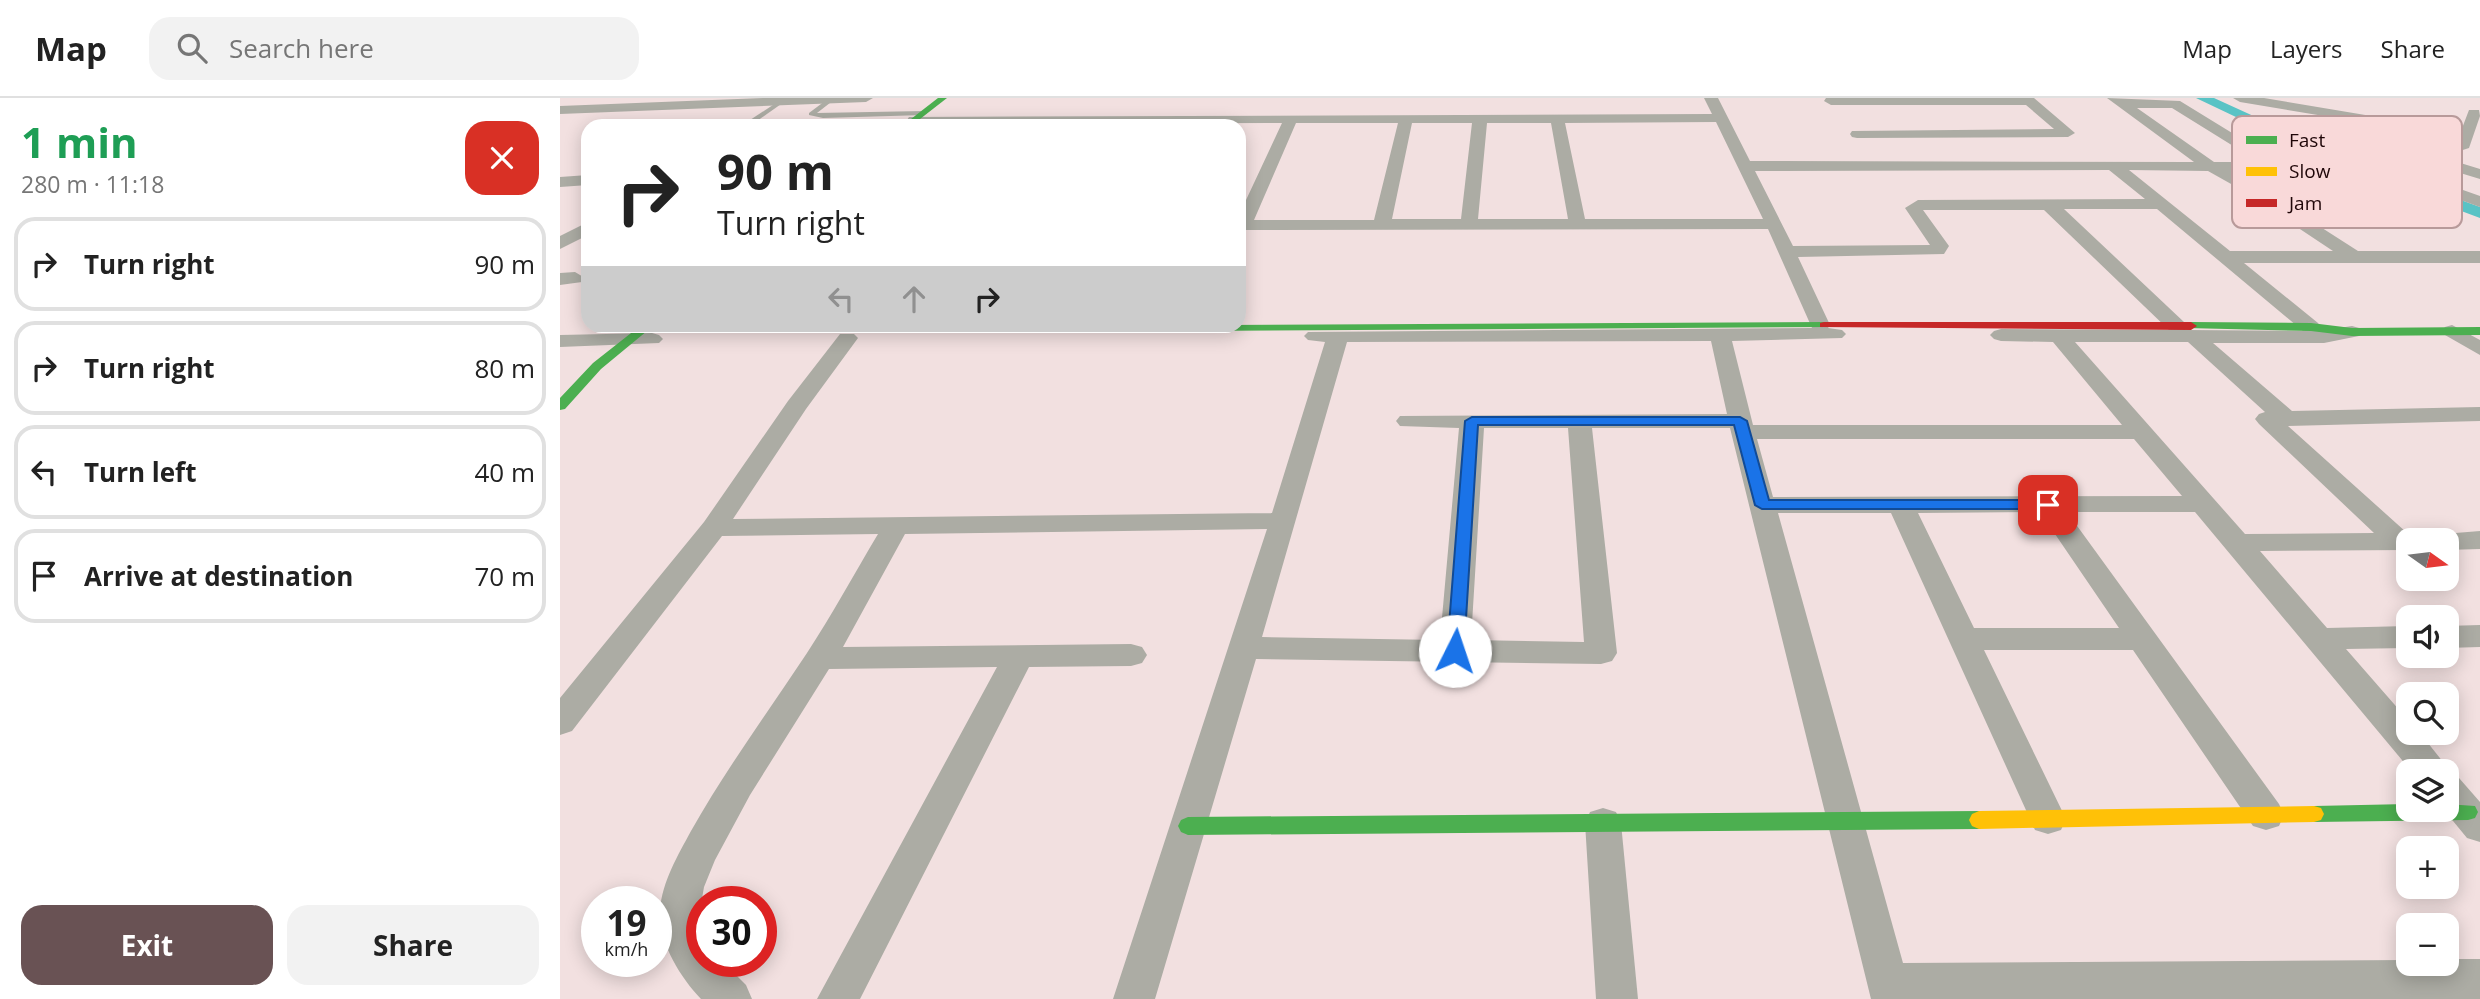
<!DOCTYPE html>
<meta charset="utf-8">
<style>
body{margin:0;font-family:"Open Sans",sans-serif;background:#f2f2f2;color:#222;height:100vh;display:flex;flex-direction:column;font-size:26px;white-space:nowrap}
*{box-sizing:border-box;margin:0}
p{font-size:23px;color:#767676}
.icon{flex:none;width:38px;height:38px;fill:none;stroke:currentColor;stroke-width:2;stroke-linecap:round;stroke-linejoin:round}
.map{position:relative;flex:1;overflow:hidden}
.side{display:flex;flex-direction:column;background:#fff;width:560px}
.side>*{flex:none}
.banner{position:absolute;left:21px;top:21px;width:665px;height:214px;border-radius:21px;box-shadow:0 4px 18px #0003;background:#fff;color:#222;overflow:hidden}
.needle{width:46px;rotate:104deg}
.controls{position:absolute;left:1836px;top:430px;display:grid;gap:14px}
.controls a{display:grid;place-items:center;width:63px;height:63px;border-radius:14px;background:#fff;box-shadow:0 4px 18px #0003;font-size:35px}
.speed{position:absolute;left:21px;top:788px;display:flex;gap:14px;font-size:35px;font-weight:700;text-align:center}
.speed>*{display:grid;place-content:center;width:91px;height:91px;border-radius:50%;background:#fff;box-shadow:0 4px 18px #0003;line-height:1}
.speed small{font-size:18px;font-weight:400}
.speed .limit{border:10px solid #d22;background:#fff;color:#111}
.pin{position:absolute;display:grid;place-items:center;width:60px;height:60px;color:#fff;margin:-30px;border-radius:14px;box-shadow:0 4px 10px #0006}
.me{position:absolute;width:77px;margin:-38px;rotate:4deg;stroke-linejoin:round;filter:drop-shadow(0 0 5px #0008)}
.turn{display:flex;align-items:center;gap:24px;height:147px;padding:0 21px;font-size:32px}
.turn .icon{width:91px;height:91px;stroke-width:2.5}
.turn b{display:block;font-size:49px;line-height:60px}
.lanes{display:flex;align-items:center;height:66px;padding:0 21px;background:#0003;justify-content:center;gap:35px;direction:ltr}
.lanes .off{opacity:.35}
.round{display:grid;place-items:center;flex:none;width:74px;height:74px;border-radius:21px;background:#f2f2f2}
.summary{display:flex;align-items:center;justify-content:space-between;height:119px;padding:0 21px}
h1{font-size:42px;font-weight:700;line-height:52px;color:#1e9e55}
.action{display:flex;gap:14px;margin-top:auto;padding:14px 21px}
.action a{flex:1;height:80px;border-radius:21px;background:#695254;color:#fff;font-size:28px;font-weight:700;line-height:80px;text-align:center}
.action a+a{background:#f2f2f2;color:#222}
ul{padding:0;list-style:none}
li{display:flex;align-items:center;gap:21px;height:94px;margin:0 14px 10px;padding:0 7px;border:4px solid #e0e0e0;border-radius:21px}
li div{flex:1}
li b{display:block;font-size:26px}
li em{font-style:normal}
header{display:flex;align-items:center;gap:42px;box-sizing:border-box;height:98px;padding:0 35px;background:#fff;border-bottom:2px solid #e0e0e0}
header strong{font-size:33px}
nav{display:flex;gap:38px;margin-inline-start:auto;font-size:24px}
.search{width:490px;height:63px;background:#f2f2f2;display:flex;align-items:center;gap:18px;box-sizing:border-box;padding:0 24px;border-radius:21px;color:#767676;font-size:26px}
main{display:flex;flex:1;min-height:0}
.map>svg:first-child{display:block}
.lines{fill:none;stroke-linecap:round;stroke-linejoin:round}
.canal{fill:#59c3c5;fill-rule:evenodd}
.lane{fill:#acaca4;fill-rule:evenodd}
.street{fill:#acaca4;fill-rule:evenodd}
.fast{fill:#4caf50;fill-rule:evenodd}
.slow{fill:#ffc107;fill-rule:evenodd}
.jam{fill:#c62828;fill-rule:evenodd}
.route{fill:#1a73e8;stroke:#114b97;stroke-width:2}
.key{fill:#f9d9d9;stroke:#b89a9a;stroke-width:2}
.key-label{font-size:19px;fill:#1f0608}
</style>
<header>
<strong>Map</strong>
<div class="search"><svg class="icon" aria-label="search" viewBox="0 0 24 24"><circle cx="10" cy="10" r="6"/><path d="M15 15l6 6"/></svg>Search here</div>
<nav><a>Map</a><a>Layers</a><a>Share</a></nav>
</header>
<main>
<section class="side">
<div class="summary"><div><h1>1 min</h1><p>280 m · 11:18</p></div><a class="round" style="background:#d93025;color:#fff"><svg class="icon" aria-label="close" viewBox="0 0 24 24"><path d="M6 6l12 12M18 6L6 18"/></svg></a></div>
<ul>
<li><svg class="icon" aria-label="right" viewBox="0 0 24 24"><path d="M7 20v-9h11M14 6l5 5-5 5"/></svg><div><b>Turn right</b></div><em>90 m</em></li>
<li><svg class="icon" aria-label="right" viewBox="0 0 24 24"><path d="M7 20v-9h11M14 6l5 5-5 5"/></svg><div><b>Turn right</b></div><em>80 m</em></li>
<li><svg class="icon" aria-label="left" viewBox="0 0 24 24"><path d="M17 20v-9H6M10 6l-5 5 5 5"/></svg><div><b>Turn left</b></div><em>40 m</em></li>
<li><svg class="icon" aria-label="arrive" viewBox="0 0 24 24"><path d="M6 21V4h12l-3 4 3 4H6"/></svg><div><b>Arrive at destination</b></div><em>70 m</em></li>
</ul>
<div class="action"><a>Exit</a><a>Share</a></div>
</section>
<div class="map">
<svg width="1920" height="901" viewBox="0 0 1920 901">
<rect width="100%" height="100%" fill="#f2e0e0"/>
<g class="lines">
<!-- canal -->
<path class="canal" d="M1636,0h18l129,59 137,50v11l-147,-55z"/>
<!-- lane -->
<g class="lane">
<path d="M269,0l6,1 -18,14 107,-2 3,2 -3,2 -101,3 -14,-3v-2z"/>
<path d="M219,3l5,1 -34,24h-9z"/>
</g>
<!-- street -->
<g class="street">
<path d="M203,0h110l-7,4 -306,12v-8z"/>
<path d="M1144,0h14l32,63 444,1 -87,-64 73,3 101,62h34l27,6 79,31 2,4 -8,5 -121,1 64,41h122v12h-236l74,60 3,4 -2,4 33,-5 7,2 3,4 -3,4 -35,7h-111l79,68 188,-4v14l-192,5 118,106 12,3 4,6h-14v9l-148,1 67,77 81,-2v22l-62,1 62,71v13h12l31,39 -2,3 10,3 21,24v40l-13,-4 -23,-28h2v-38h-34l-217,-260h-128l212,292 5,11 -5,11 -13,4 -13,-4 -120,-176h-149l82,169 -5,11 -13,4 -13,-4 -144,-317h-113l125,450 505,-3v4h38v-5h34v40h-609l-141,-571h-138l25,225 -5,8 -11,3 -345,-5 -101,340h-42l154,-470 -362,5 -62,113 288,-3 11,3 5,8 -5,8 -11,3 -102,1 -169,332h-43l180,-332 -168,2 -79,126 -35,65 -11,27 -4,23 2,51h20l24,24 6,14h-51c-21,-22 -43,-57 -41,-89 2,-28 18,-55 31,-79 35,-62 77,-119 116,-178 25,-38 47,-79 71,-119l-156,2 -150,195 -12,4v-37l144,-176 84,-121 52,-67h14l4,4 -52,71 -73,110 539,-6 53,-171 -17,-2 -4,-4 4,-4 504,-4 -44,-99 -529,1v-15l43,-92 -368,1 -7,-4 2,-3 803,-3zM1577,10h35l87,54h-45zM1156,24l47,97h-178l-20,-96zM736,25h102l-24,97h-120zM852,25h60l-11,96h-69zM927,25h64l17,96h-90zM1549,72l36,29 -227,1 -13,8 25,37 -137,1 -38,-75zM1569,72l79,1 32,18 93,62h-103zM1671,73l84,2 17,3 57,23 -110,1zM1504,111h93l146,122 -118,-1 2,-4 -3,-4zM1363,112h121l125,120 -168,-1 -7,2 -4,4 4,4 7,2 52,1 69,83h-369l-21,-84 110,-3 4,-4 -4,-4 -14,-2 2,-3 -32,-68 146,-3 5,-8zM1151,243l16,73 -327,2 -4,5 4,5 59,2 -19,212 -178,-3 85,-295zM1515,244h113l77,70 -6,2 -4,5 4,5 115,109 -129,1zM924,330h84l16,214 -113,-2zM1197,341h377l48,57 -409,1zM1480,414l79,116h-145l-56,-115z"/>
<path d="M1266,0h208l41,35 -7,4 -211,1 -5,-1 -2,-3 2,-3 202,-2 -28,-24h-195l-7,-4z"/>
<path d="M1673,0h31l197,33 8,-21h10l1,6 -11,32 -28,9 39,12v10l-56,-17 -29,4 85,30v11l-110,-40 -25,-12 -3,-3 12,-31 -114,-19zM1807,25l92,16 -2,3 -34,11 -46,6 -19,-9z"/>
<path d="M28,77v10l-28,2v-10z"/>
<path d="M28,124v13l-28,14v-13z"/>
<path d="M15,174l10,6 -3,4 -22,3v-12z"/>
<path d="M1892,227l28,15v15l-35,-20 -3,-4 3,-4z"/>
<path d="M92,235l7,2 4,4 -4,4 -99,4v-12z"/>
<path d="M1920,433v18l-34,1v-9h-19l4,-6z"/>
<path d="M1920,527v22l-34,1v-22z"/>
<path d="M1043,710l13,4 5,11 17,176h-42l-11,-176 5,-11z"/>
</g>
<!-- fast -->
<g class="fast">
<path d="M378,0h9l-36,28h-9z"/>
<path d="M1264,224l4,1v4l-804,5 -6,-4 2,-2z"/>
<path d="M1631,224l120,1 41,5 128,-1v8l-128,1 -41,-5 -124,-3 -2,-2z"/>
<path d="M80,228h13l-52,43 -36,40 -5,1v-12l33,-35z"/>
<path d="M1848,706v6h38v-6l29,2 3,6 -3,6 -7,2 -154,2 -7,-2 -3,-6 3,-6 7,-2z"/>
<path d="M1419,713l7,3 3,6 -3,6 -7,3 -791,6 -7,-3 -3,-6 3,-6 7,-3z"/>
</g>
<!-- slow -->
<g class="slow">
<path d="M81,228h387l2,2 -6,4h-387v-4z"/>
<path d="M1754,708l7,2 3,6 -3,6 -7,2 -335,7 -7,-3 -3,-6 3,-6 7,-3z"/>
</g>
<!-- jam -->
<path class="jam" d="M1264,224h367l6,4 -6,4 -371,-3v-4z"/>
</g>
<!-- route -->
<path class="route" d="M912,319h268l7,4 22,79h279l8,5 -8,4h-286l-7,-4 -21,-80h-256l-14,226 -2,4h-13l-2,-4 18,-230z"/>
<!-- legend -->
<rect x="1672" y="18" width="230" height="112" rx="10" class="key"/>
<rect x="1686" y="38" width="31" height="8" fill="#4caf50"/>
<rect x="1686" y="69" width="31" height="9" fill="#ffc107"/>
<rect x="1686" y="101" width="31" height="8" fill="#c62828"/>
<g class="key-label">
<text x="1729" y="49">Fast</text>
<text x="1729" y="80">Slow</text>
<text x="1729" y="112">Jam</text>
</g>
</svg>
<div class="controls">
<a><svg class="needle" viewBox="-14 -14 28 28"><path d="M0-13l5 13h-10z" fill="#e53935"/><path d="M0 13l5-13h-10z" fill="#767676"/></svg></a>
<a><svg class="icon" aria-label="sound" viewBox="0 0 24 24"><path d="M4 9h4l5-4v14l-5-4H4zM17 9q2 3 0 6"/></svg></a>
<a><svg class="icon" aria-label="search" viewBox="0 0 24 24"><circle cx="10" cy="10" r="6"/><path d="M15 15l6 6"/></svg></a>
<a><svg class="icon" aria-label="layers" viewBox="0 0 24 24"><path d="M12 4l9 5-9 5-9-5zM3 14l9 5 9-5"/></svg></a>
<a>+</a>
<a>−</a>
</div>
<div class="speed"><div>19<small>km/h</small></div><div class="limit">30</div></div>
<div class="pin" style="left:1488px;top:407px;background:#d93025"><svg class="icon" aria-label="arrive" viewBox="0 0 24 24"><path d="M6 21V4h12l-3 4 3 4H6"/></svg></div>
<svg class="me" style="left:895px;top:553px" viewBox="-20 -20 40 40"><circle r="19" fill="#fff"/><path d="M0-13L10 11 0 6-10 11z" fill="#1a73e8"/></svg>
<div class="banner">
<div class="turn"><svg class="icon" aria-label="right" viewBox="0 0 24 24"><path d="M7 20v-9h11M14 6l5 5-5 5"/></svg><div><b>90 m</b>Turn right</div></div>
<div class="lanes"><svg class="icon off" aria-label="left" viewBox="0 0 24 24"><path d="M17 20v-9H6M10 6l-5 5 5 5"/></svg><svg class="icon off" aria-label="ahead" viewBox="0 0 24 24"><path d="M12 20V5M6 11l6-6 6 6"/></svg><svg class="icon" aria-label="right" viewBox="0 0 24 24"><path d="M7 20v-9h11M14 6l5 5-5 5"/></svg></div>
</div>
</div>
</main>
